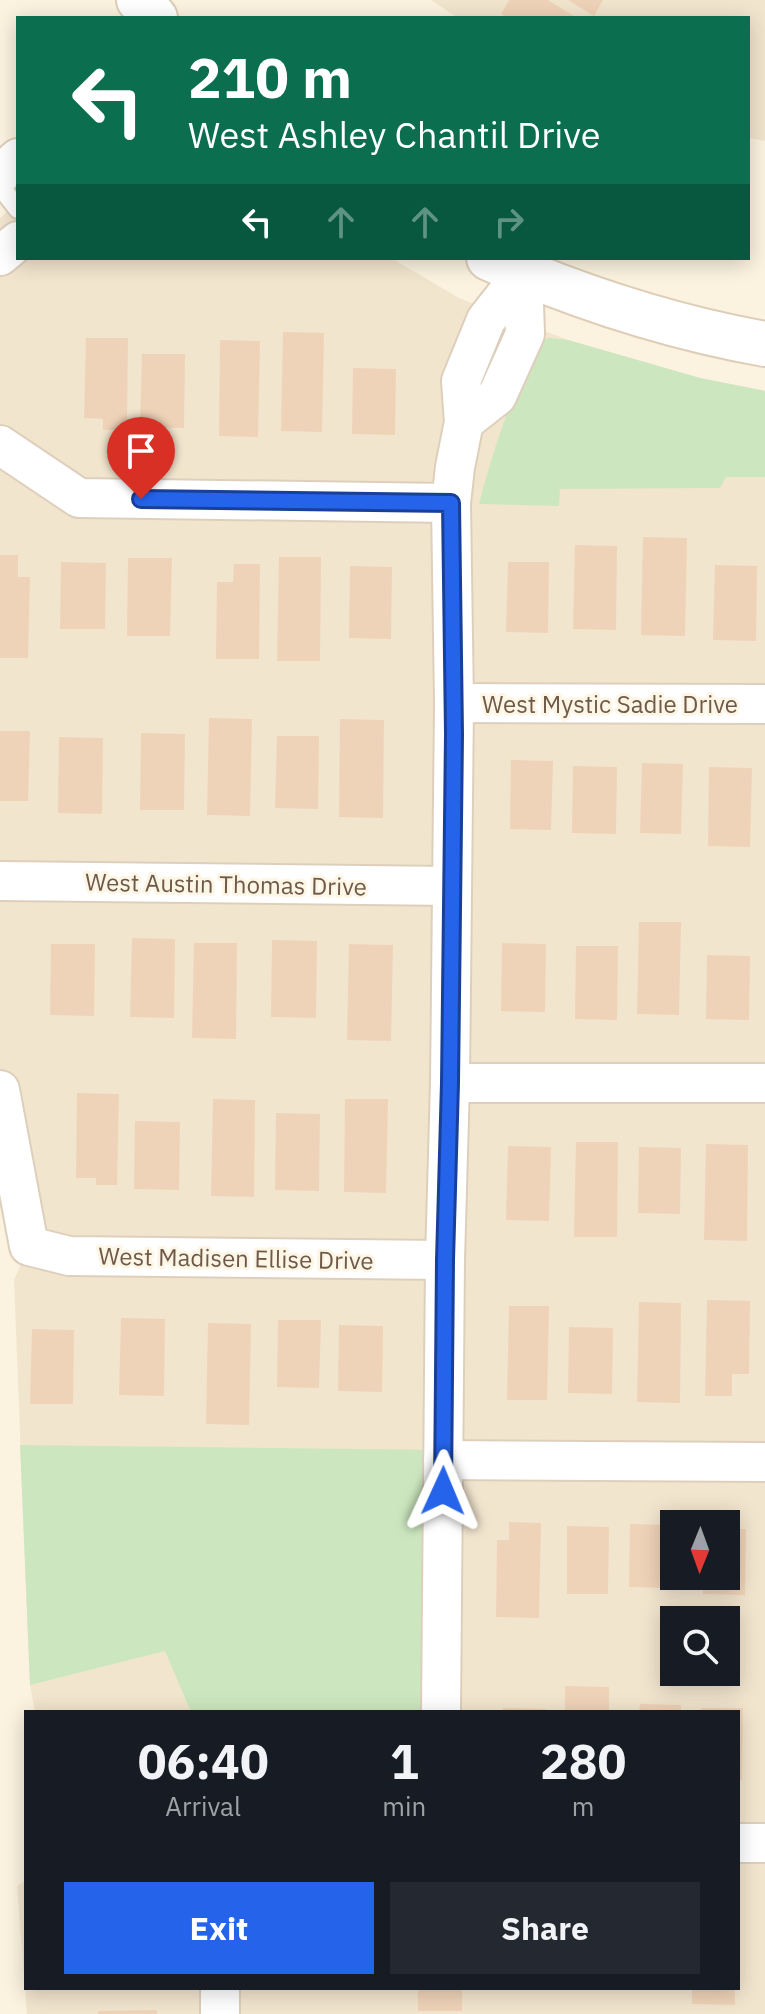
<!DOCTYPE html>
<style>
body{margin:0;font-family:"IBM Plex Sans",sans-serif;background:#242831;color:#f1f3f6;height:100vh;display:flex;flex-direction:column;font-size:30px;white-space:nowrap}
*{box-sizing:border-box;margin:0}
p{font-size:26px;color:#9ea1a6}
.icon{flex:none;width:44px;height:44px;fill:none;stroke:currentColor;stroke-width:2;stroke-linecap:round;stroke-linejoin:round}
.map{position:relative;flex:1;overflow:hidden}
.side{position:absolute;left:24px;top:1710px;width:716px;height:280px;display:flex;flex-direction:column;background:#171b24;border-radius:0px;box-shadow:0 4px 20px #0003}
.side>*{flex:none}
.top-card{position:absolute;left:16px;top:16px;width:734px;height:244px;border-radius:0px;box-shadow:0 4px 20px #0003;background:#0b6e4f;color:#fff;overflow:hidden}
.needle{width:52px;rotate:181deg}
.buttons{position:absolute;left:660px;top:1510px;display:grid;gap:16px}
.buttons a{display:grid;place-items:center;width:80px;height:80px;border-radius:0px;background:#171b24;box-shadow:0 4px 20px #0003;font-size:40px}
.pin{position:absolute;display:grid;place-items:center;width:68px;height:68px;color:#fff;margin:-82px -34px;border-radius:50% 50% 50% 0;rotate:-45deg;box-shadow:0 0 8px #0007}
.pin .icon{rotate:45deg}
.me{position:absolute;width:88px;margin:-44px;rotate:1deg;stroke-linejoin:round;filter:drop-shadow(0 0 6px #0008)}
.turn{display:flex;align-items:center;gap:28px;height:168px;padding:0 40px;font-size:36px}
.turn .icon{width:104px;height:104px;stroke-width:2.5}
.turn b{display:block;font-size:56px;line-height:68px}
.lanes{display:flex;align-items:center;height:76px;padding:0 40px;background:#0003;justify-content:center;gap:40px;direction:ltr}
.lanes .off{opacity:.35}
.eta{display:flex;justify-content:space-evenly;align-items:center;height:136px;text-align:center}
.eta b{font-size:48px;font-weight:700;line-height:56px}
.primary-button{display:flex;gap:16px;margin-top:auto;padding:16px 40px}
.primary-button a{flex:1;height:92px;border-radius:0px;background:#2563eb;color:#fff;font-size:32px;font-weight:700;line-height:92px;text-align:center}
.primary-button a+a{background:#242831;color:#f1f3f6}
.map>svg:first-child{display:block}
.residential{fill:#f2e5ce;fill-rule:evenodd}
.green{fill:#cce7bf}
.building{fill:#efd3b8}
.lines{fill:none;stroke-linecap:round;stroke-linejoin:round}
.lane-casing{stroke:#decfbc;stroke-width:22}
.street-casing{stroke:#decfbc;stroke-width:42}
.secondary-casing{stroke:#dfceb7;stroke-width:48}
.lane{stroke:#fff;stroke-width:18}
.street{stroke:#fff;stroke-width:38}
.secondary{stroke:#fff;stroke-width:44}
.route-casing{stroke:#184099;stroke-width:20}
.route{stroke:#2563eb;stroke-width:14}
.labels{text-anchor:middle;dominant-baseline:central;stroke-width:6;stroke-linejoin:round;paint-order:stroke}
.street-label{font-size:24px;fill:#6f5a49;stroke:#fef6e5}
</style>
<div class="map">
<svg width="765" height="2014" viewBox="0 0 765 2014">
<rect width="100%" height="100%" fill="#fbf2df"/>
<!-- residential -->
<g class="residential">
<path d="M431,0h334v141l-17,-3v-120h-290z"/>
<path d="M18,202v56h373l68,40 109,42 132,38 65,13v1623h-738l-10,-128 9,-6v108h712v-276h-703l-5,-27 -16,-405 15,-34 -29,-156v-872zM674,1524h52v52h-52zM674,1620h52v52h-52z"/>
</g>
<!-- green -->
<g class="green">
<path d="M550,338l18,2 132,38 65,13v86h-39l-6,11 -160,1 -1,17 -80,-2c14,-54 34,-116 62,-164z"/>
<path d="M20,1445l424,5 -3,262h-250l-26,-61 -135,34z"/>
</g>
<!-- building -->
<g class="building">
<path d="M509,0h39l29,18h-70l-6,-4z"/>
<path d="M568,0h35l-9,16z"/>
<path d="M283,332l41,1 -2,99 -41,-1z"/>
<path d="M86,338h42l-1,92h-24v-11l-19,-1z"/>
<path d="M220,340l40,1 -2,96 -39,-1z"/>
<path d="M142,354h43l-1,74 -44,-1z"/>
<path d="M353,368l43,1 -1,66 -43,-1z"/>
<path d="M643,537l44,1 -2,98 -44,-1z"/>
<path d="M575,545l42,1 -1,84 -43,-1z"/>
<path d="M0,555h18v22h12l-2,81h-28z"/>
<path d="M279,557h42l-1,104h-43z"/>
<path d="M128,558h44l-2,78h-43z"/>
<path d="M61,562l45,1 -1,66h-45z"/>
<path d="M508,562h41l-1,71 -42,-1z"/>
<path d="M234,564h26l-1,95h-43l1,-77h16z"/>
<path d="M715,565l42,1 -1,75 -43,-1z"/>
<path d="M350,566l42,1 -1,72 -42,-1z"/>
<path d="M209,718l43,1 -2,97 -43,-1z"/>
<path d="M340,719l44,1 -1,98 -44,-1z"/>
<path d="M0,731h30l-2,70h-28z"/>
<path d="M141,733l44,1 -1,76h-44z"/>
<path d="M277,736h42l-1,73 -43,-1z"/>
<path d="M59,737l44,1 -1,76 -44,-1z"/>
<path d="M511,760l42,1 -2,69 -41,-1z"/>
<path d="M642,763l41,1 -2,70 -41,-1z"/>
<path d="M573,766l44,1 -1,67 -44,-1z"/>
<path d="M709,767l43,1 -2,79 -42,-1z"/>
<path d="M639,922h42l-2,93 -42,-1z"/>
<path d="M132,938l43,1 -1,79 -44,-1z"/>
<path d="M272,940l45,1 -1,77 -45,-1z"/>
<path d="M194,943h43l-1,96 -44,-1z"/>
<path d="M502,943l44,1 -1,68 -44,-1z"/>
<path d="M51,944h44l-1,72 -44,-1z"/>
<path d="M349,944l44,1 -2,96 -44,-1z"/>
<path d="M576,946h42l-1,74 -42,-1z"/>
<path d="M707,955l43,1 -1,64 -43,-1z"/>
<path d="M77,1093l42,1 -2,91h-21v-7h-20z"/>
<path d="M213,1099l42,1 -1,97 -43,-1z"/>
<path d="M345,1099h43l-2,94 -42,-1z"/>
<path d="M276,1113l44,1 -1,77 -44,-1z"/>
<path d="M135,1121l45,1 -1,68 -45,-1z"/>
<path d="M576,1142h42l-1,95h-43z"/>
<path d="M706,1144l42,1 -1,96 -43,-1z"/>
<path d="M508,1146l43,1 -2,74 -43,-1z"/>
<path d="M639,1147l42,1 -1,66 -42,-1z"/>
<path d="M707,1300l43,1 -1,73h-17v22h-27z"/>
<path d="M639,1302l42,1 -1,100 -43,-1z"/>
<path d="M509,1306h40l-2,94h-40z"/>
<path d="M121,1318l44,1 -1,77 -45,-1z"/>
<path d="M278,1320h43l-2,68 -42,-1z"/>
<path d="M208,1323l43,1 -2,101 -43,-1z"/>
<path d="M339,1325l44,1 -1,66 -44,-1z"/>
<path d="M569,1327l44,1 -1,66 -44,-1z"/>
<path d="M32,1329l42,1 -1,74h-43z"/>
<path d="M509,1522l32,1 -2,95 -43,-1 1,-77h12z"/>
<path d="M630,1524l41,1 -1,63 -41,-1z"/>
<path d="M567,1526l42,1 -1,67h-41z"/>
<path d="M726,1529h20l-1,66 -42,-1v-18h23z"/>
<path d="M565,1686l44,1v25h-44z"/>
<path d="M640,1704l41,1v7h-42z"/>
<path d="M503,1708l43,1v3h-43z"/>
<path d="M701,1708h42l-1,72h-4v-68h-37z"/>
<rect x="418" y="1988" width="44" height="23"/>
<path d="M692,1988h43v17l-43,-1z"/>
<path d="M157,2010v4h-59v-3z"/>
</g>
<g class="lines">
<defs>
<path id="lane" d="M0,186l18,23"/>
<g id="street">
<path d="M0,175l18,-17"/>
<path d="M0,256l18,-15"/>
<path d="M464,422l33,-26 28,-62 -2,-61"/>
<path d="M0,445l79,53 372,5"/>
<path d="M454,703l311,1"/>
<path d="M0,881l452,5"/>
<path d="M450,1083h315"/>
<path d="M0,1090l29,156 40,10 376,4"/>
<path d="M443,1460l322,2"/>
<path d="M441,1712l4,-452 5,-177 4,-380 -3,-200 4,-36 9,-45 -3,-41 25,-61 37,-47"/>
<path d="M738,1843h27"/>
<path d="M220,2014v-26"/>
</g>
<g id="secondary">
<path d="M139,0l16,18"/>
<path d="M489,258c89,39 181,69 276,86"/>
</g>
</defs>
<!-- lane casing -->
<use href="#lane" class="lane-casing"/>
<!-- street casing -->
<use href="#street" class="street-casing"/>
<!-- secondary casing -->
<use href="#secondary" class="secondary-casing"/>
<!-- lane -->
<use href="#lane" class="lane"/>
<!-- street -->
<use href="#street" class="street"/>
<!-- secondary -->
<use href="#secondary" class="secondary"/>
</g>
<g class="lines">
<defs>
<path id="route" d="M141,499l310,4 3,231 -4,349 -5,177 -2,231"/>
</defs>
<!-- route casing -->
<use href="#route" class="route-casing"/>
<!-- route -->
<use href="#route" class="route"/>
</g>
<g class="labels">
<!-- street labels -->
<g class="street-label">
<text x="610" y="704">West Mystic Sadie Drive</text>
<text transform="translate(226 884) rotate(1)">West Austin Thomas Drive</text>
<text transform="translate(236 1258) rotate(1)">West Madisen Ellise Drive</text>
</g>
</g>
</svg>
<div class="buttons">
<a><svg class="needle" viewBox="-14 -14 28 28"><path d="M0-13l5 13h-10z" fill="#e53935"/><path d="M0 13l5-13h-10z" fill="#9ea1a6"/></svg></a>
<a><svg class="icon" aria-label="search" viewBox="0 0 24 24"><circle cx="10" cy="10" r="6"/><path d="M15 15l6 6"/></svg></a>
</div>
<div class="pin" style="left:141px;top:499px;background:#d93025"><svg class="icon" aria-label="arrive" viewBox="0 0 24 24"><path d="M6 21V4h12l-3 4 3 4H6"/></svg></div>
<svg class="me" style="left:443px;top:1491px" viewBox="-20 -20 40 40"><path d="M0-17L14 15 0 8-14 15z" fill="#2563eb" stroke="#fff" stroke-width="4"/></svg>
<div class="top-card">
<div class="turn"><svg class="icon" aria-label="left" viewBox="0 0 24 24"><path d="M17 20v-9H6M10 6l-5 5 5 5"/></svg><div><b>210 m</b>West Ashley Chantil Drive</div></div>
<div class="lanes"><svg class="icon" aria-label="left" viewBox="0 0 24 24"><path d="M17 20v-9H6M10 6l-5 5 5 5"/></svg><svg class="icon off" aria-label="ahead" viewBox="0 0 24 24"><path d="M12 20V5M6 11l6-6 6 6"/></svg><svg class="icon off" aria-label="ahead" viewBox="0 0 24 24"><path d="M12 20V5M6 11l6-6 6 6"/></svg><svg class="icon off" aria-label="right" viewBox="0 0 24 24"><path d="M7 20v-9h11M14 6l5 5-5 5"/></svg></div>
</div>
<section class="side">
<div class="eta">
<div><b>06:40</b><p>Arrival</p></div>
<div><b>1</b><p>min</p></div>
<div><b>280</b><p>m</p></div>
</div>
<div class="primary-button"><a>Exit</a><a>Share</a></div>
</section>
</div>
